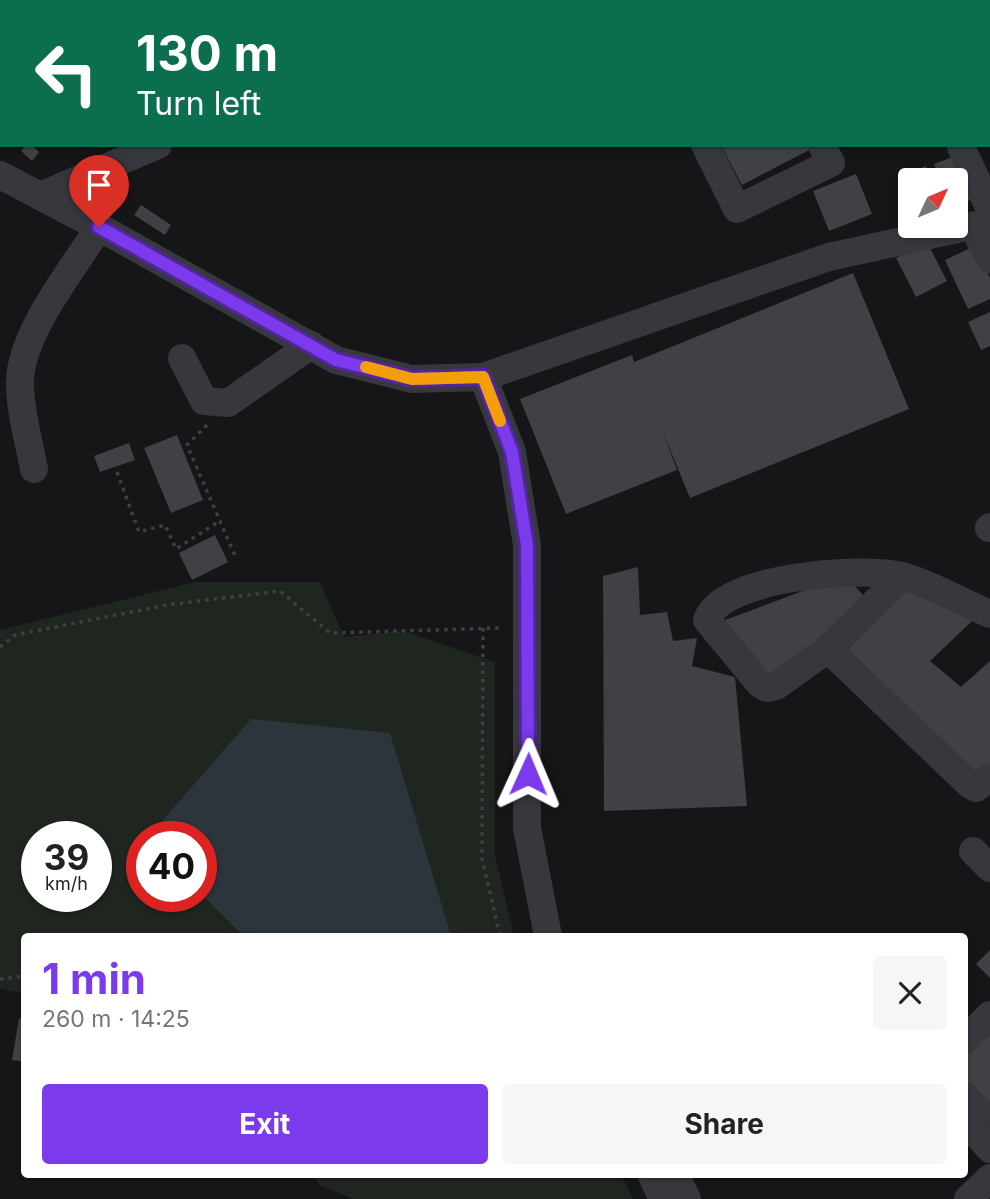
<!DOCTYPE html>
<meta charset="utf-8">
<style>
body{margin:0;font-family:Inter,sans-serif;background:#f6f6f6;color:#222;height:100vh;display:flex;flex-direction:column;font-size:26px;white-space:nowrap}
*{box-sizing:border-box;margin:0}
p{font-size:23px;color:#767676}
.icon{flex:none;width:38px;height:38px;fill:none;stroke:currentColor;stroke-width:2;stroke-linecap:round;stroke-linejoin:round}
.map{position:relative;flex:1;overflow:hidden}
.panel{position:absolute;left:21px;top:933px;width:947px;height:245px;display:flex;flex-direction:column;background:#fff;border-radius:7px;box-shadow:0 2px 5px #0004}
.panel>*{flex:none}
.guide{position:absolute;left:0px;top:0px;width:990px;height:147px;box-shadow:0 2px 5px #0004;background:#0b6e4f;color:#fff;overflow:hidden}
.needle{width:46px;rotate:46deg}
.buttons{position:absolute;left:898px;top:168px;display:grid;gap:14px}
.buttons a{display:grid;place-items:center;width:70px;height:70px;border-radius:7px;background:#fff;box-shadow:0 2px 5px #0004;font-size:35px}
.speed{position:absolute;left:21px;top:821px;display:flex;gap:14px;font-size:35px;font-weight:700;text-align:center}
.speed>*{display:grid;place-content:center;width:91px;height:91px;border-radius:50%;background:#fff;box-shadow:0 2px 5px #0004;line-height:1}
.speed small{font-size:18px;font-weight:400}
.speed .limit{border:10px solid #d22;background:#fff;color:#111}
.pin{position:absolute;display:grid;place-items:center;width:60px;height:60px;color:#fff;margin:-72px -30px;border-radius:50% 50% 50% 0;rotate:-45deg;box-shadow:0 0 7px #0007}
.pin .icon{rotate:45deg}
.me{position:absolute;width:77px;margin:-38px;rotate:1deg;stroke-linejoin:round;filter:drop-shadow(0 0 5px #0008)}
.turn{display:flex;align-items:center;gap:24px;height:147px;padding:0 21px;font-size:32px}
.turn .icon{width:91px;height:91px;stroke-width:2.5}
.turn b{display:block;font-size:49px;line-height:60px}
.round{display:grid;place-items:center;flex:none;width:74px;height:74px;border-radius:7px;background:#f6f6f6}
.summary{display:flex;align-items:center;justify-content:space-between;height:119px;padding:0 21px}
h1{font-size:42px;font-weight:700;line-height:52px;color:#7c3aed}
.button{display:flex;gap:14px;margin-top:auto;padding:14px 21px}
.button a{flex:1;height:80px;border-radius:7px;background:#7c3aed;color:#fff;font-size:28px;font-weight:700;line-height:80px;text-align:center}
.button a+a{background:#f6f6f6;color:#222}
.map>svg:first-child{display:block}
.green{fill:#1e261f;fill-rule:evenodd}
.water{fill:#2c353c}
.building{fill:#404145}
.lines{fill:none;stroke-linecap:round;stroke-linejoin:round}
.path{stroke:#3d3f44;stroke-width:3.5;stroke-dasharray:3.5 5;stroke-linecap:butt}
.minor{stroke:#37383d;stroke-width:28}
.route-casing{stroke:#51269a;stroke-width:18}
.route{stroke:#7c3aed;stroke-width:12}
.slow{stroke:#f59e0b;stroke-width:12}
</style>
<div class="map">
<svg width="990" height="1199" viewBox="0 0 990 1199">
<rect width="100%" height="100%" fill="#161618"/>
<!-- green -->
<g class="green">
<path d="M195,582h125l24,55 59,-6 92,31v193l19,81h-490v58l-24,-6v-358zM37,836h59v60h-59zM142,836h59v60h-59z"/>
<path d="M313,1174h308l12,25h-280l-34,-14z"/>
</g>
<!-- water -->
<path class="water" d="M251,719l139,14 61,203h-207l-43,-42v-58h-52z"/>
<!-- building -->
<g class="building">
<path d="M26,145h6l7,7 -7,9 -11,-10z"/>
<path d="M721,145h90l2,3 -71,37z"/>
<path d="M961,154l17,43 -22,9v-26h-16l-6,-16z"/>
<path d="M926,166l6,14h-22v24l-11,-28z"/>
<path d="M856,174l16,40 -43,17 -16,-40z"/>
<path d="M141,205l30,20 -6,10 -31,-20z"/>
<path d="M927,242l20,39 -31,16 -20,-39z"/>
<path d="M975,246l15,32v21l-22,10 -23,-49z"/>
<path d="M853,273l56,136 -219,89 -28,-68 15,40 -111,44 -46,-115 112,-44 2,7z"/>
<path d="M990,312v34l-9,4 -13,-28z"/>
<path d="M177,435l26,65 -32,13 -27,-65z"/>
<path d="M129,443l6,17 -35,12 -6,-16z"/>
<path d="M215,535l13,27 -36,18 -13,-27z"/>
<path d="M638,567l2,48 27,-3 6,29 24,-3 -5,28 43,11 12,129 -143,5 -1,-235z"/>
<path d="M845,575l24,27 -99,81 -58,-58z"/>
<path d="M910,582l62,39 -42,40 31,26 29,-26v108l-15,16 -131,-131z"/>
<path d="M990,950v28l-14,-14z"/>
<path d="M19,1018l5,1v43l-12,-2z"/>
<path d="M990,1029v85l-26,-26v-34z"/>
</g>
<g class="lines">
<!-- path -->
<g class="path">
<path d="M207,425l-20,20 49,113"/>
<path d="M117,472l22,60 26,-7 11,24 42,-27"/>
<path d="M483,628l-1,230 18,78"/>
<path d="M0,647l15,-12 152,-30 113,-14 50,42 172,-5"/>
<path d="M0,979l24,-3"/>
</g>
<!-- minor -->
<g class="minor">
<path d="M214,0l2,2"/>
<path d="M634,0l1,2"/>
<path d="M897,0l1,2"/>
<path d="M311,2l2,-2"/>
<path d="M506,2l4,-2"/>
<path d="M0,18l2,2"/>
<path d="M705,145l32,64 94,-46 -9,-18"/>
<path d="M961,147l29,62"/>
<path d="M0,175l99,52 237,133 76,19 71,-2 29,75 15,93v283l21,108"/>
<path d="M40,196l118,-51"/>
<path d="M973,227l17,32"/>
<path d="M182,358l22,43 24,2 83,-58"/>
<path d="M483,377l346,-120 161,-35"/>
<path d="M34,469c-5,-27 -14,-58 -14,-85 -1,-50 54,-116 79,-157"/>
<path d="M989,528l1,-1"/>
<path d="M990,614c-29,-12 -58,-30 -88,-38 -39,-10 -180,0 -195,44l53,64 7,4 9,-2 52,-37 142,136 6,3 14,-11"/>
<path d="M828,649l74,-73"/>
<path d="M973,851l17,17"/>
<path d="M964,1041l26,-26"/>
<path d="M964,1096l26,25"/>
<path d="M964,1121l26,28"/>
<path d="M651,1174l12,25"/>
<path d="M675,1174l12,25"/>
<path d="M968,1199l22,-21"/>
</g>
</g>
<g class="lines">
<defs>
<path id="route" d="M99,227l237,133 76,19 71,-2 29,75 15,93 1,229"/>
</defs>
<!-- route casing -->
<use href="#route" class="route-casing"/>
<!-- route -->
<use href="#route" class="route"/>
<!-- slow -->
<path class="slow" d="M366,367l46,12 71,-2 17,44"/>
</g>
</svg>
<div class="buttons">
<a><svg class="needle" viewBox="-14 -14 28 28"><path d="M0-13l5 13h-10z" fill="#e53935"/><path d="M0 13l5-13h-10z" fill="#767676"/></svg></a>
</div>
<div class="speed"><div>39<small>km/h</small></div><div class="limit">40</div></div>
<div class="pin" style="left:99px;top:227px;background:#d93025"><svg class="icon" aria-label="arrive" viewBox="0 0 24 24"><path d="M6 21V4h12l-3 4 3 4H6"/></svg></div>
<svg class="me" style="left:528px;top:774px" viewBox="-20 -20 40 40"><path d="M0-17L14 15 0 8-14 15z" fill="#7c3aed" stroke="#fff" stroke-width="4"/></svg>
<div class="guide">
<div class="turn"><svg class="icon" aria-label="left" viewBox="0 0 24 24"><path d="M17 20v-9H6M10 6l-5 5 5 5"/></svg><div><b>130 m</b>Turn left</div></div>
</div>
<section class="panel">
<div class="summary"><div><h1>1 min</h1><p>260 m · 14:25</p></div><a class="round"><svg class="icon" aria-label="close" viewBox="0 0 24 24"><path d="M6 6l12 12M18 6L6 18"/></svg></a></div>
<div class="button"><a>Exit</a><a>Share</a></div>
</section>
</div>
